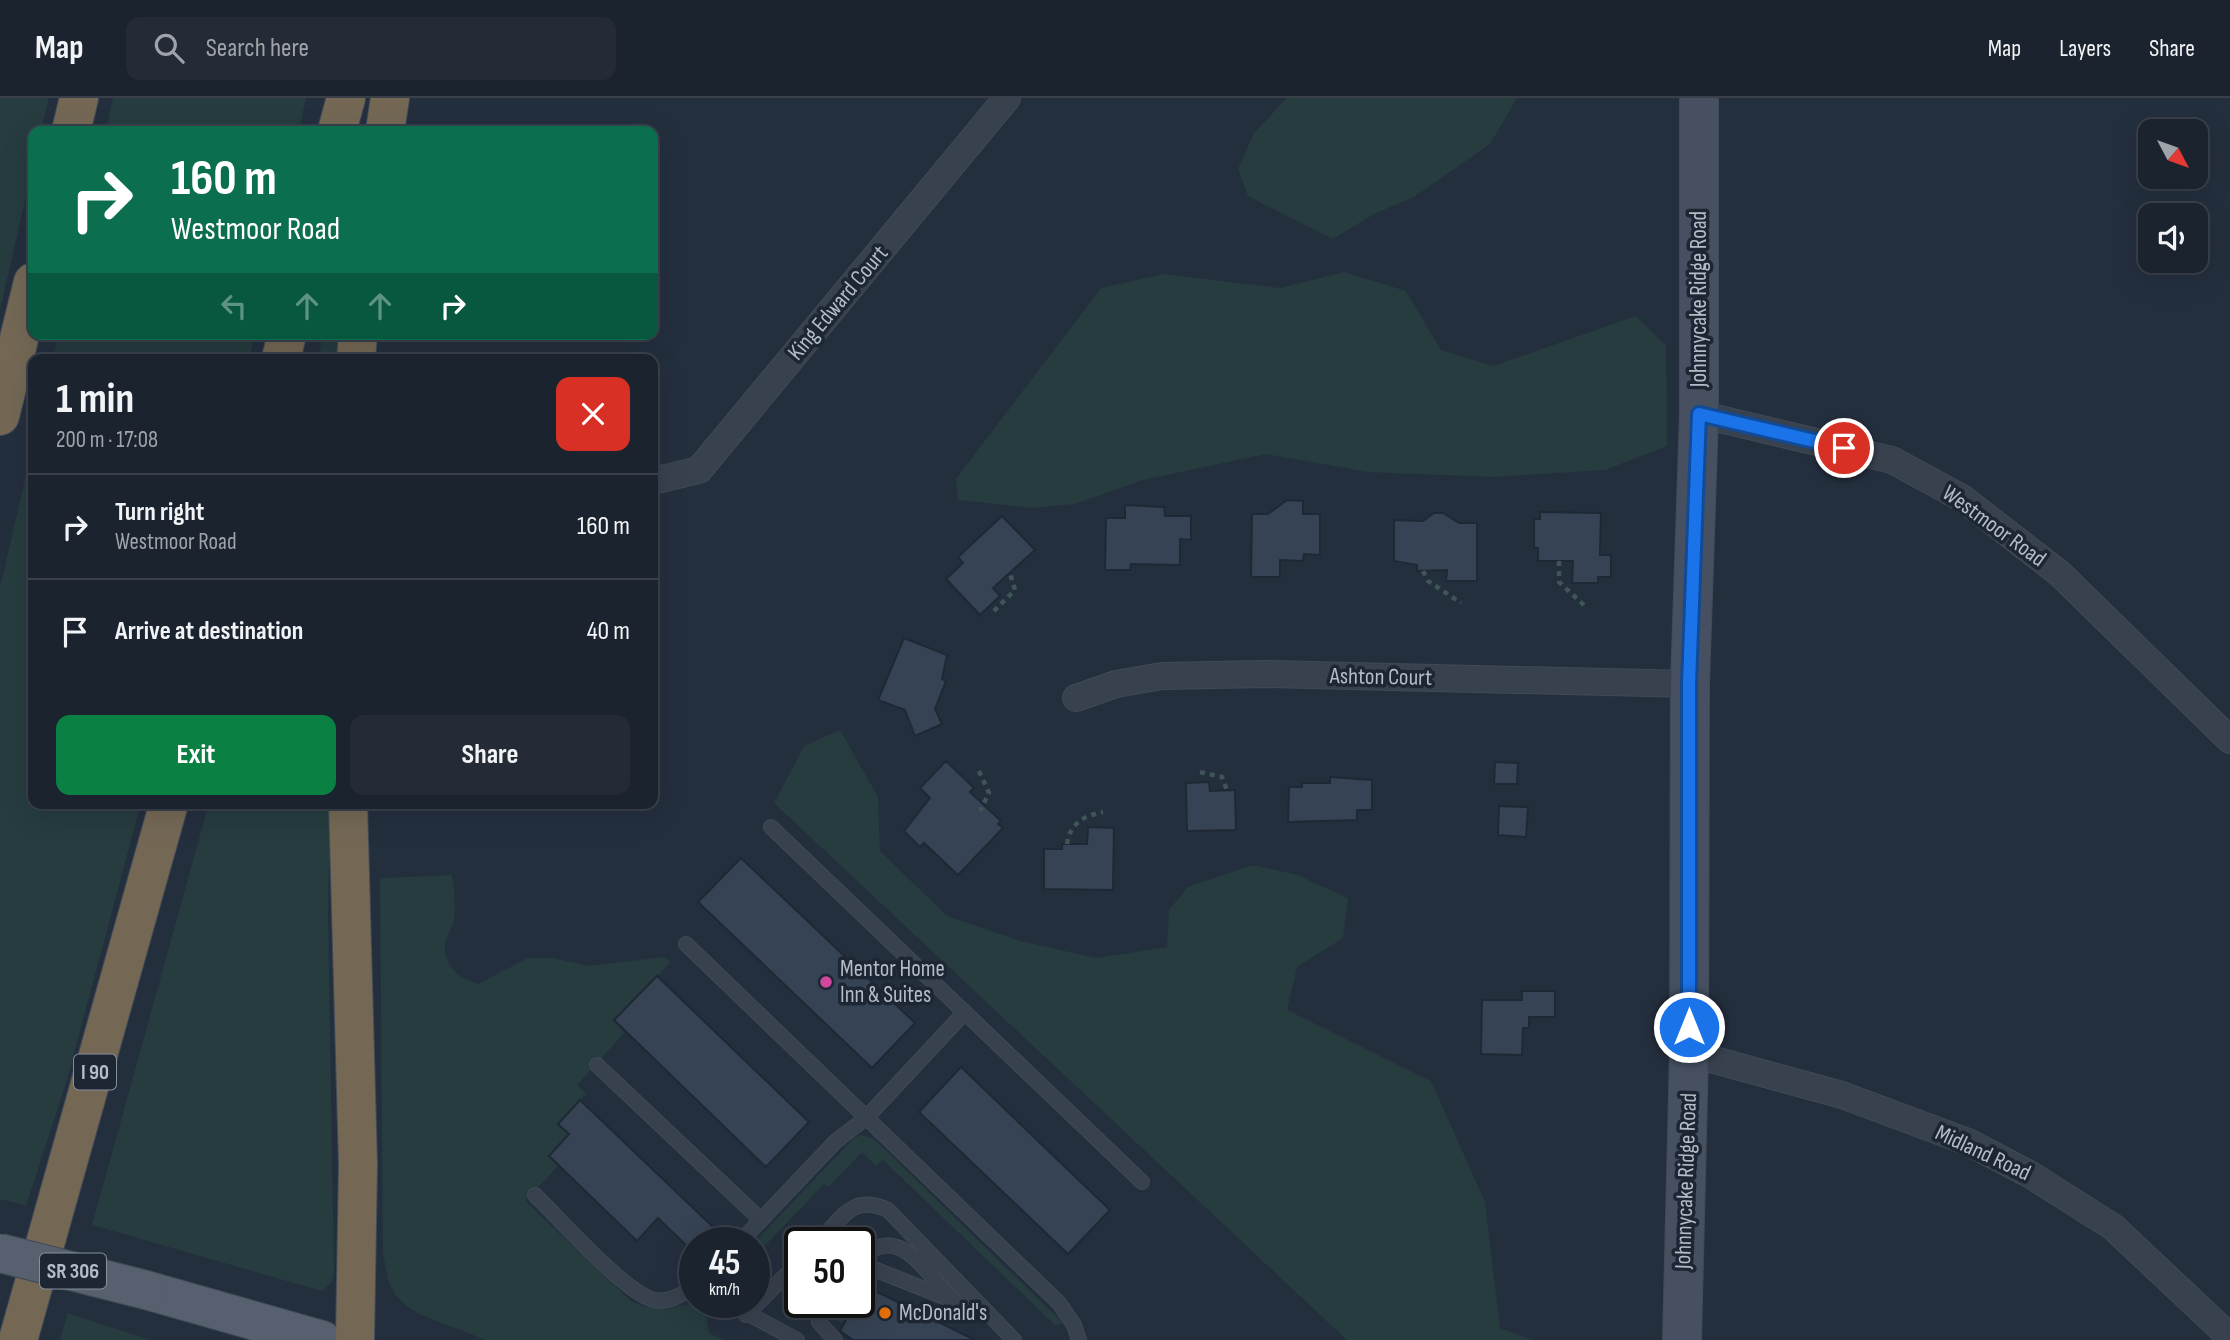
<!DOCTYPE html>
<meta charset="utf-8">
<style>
body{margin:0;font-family:"Sofia Sans Condensed",sans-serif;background:#242b36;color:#f1f3f6;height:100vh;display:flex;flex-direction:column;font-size:26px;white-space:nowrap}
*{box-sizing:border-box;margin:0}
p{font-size:23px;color:#a0a4aa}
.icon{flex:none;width:38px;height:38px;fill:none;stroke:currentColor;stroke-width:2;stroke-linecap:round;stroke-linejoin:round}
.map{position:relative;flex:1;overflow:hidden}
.drawer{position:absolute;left:28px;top:256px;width:630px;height:455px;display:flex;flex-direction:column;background:#1b232e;border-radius:14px;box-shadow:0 7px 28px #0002,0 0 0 2px #39404a}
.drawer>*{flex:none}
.top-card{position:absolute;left:28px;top:28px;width:630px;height:214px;border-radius:14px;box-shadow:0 7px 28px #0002,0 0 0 2px #39404a;background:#0b6e4f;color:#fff;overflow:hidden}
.needle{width:46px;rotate:131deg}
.controls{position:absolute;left:2138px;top:21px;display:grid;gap:14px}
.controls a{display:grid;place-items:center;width:70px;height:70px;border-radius:14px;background:#1b232e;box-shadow:0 7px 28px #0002,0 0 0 2px #39404a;font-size:35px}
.speed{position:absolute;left:679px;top:1129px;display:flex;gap:14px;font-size:35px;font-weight:700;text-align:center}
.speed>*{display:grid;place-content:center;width:91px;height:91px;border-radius:50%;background:#1b232e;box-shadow:0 7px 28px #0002,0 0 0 2px #39404a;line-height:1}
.speed small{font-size:18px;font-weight:400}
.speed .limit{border:4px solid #111;border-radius:10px;background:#fff;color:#111}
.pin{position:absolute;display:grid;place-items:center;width:60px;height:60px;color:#fff;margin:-30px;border:4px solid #fff;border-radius:50%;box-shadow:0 2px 7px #0007}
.me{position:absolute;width:77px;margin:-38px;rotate:0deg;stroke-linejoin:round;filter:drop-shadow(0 0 5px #0008)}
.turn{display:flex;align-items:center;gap:24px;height:147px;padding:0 28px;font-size:32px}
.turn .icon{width:91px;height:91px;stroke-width:2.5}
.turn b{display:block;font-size:49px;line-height:60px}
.lanes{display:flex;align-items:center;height:66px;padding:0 28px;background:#0003;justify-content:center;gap:35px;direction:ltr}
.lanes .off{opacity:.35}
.round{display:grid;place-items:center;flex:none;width:74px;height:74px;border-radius:14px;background:#242b36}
.overview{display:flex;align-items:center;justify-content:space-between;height:119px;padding:0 28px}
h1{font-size:42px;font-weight:700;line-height:52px}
.cta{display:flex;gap:14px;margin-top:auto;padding:14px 28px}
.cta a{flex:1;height:80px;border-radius:14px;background:#0b8043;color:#fff;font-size:28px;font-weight:700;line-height:80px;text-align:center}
.cta a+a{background:#242b36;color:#f1f3f6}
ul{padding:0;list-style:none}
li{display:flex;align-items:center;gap:21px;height:105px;padding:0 28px;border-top:2px solid #39404a}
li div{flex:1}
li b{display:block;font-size:26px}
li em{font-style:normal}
header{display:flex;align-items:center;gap:42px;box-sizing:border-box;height:98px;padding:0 35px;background:#1b232e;border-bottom:2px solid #39404a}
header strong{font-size:33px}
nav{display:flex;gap:38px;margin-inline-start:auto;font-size:24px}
.search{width:490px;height:63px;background:#242b36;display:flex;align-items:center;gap:18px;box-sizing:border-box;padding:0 24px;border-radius:14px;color:#a0a4aa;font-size:26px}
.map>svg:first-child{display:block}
.green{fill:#263c3f}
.building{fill:#364354;stroke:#1f2835;stroke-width:2}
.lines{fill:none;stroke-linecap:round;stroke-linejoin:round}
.service-casing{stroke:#414a57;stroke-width:16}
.minor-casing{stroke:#414a57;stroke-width:28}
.secondary-casing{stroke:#414a57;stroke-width:40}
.primary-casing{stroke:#414a57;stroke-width:40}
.motorway-casing{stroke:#434c59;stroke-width:40}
.path{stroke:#3f5557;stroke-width:4.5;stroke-dasharray:5 5;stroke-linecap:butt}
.service{stroke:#38414e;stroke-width:14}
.minor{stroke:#38414e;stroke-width:26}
.secondary{stroke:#465061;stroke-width:38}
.primary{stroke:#56606e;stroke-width:38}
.motorway{stroke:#746855;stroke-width:38}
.primary-bridge-casing{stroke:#414a57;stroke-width:40;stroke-linecap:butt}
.primary-bridge{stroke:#56606e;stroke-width:38}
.route-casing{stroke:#114b97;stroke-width:18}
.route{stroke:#1a73e8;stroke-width:12}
.hotel-dot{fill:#d1479c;stroke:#1d2633;stroke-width:2.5}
.food-dot{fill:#e8710a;stroke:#1d2633;stroke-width:2.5}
.labels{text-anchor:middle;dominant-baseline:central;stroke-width:7;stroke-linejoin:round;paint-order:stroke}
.shield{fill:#1d2633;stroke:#878f9c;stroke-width:2}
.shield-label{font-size:21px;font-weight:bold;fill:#b4bcc9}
.street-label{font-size:23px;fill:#b4bcc9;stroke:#1d2633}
.poi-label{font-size:23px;fill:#b4bcc9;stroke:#1d2633;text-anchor:start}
</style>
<header>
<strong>Map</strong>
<div class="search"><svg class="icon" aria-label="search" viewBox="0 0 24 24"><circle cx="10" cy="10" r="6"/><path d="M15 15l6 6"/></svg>Search here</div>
<nav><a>Map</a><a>Layers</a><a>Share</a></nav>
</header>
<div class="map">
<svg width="2230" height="1242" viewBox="0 0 2230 1242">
<rect width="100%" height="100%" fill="#242f3e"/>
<!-- green -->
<g class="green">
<path d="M0,0h49l-8,33h-8v35l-33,144z"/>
<path d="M113,0h193l-7,33h-193z"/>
<path d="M1287,0h230l-27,46 -76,53 -40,17 -41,25 -85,-43 -10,-27 16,-36z"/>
<path d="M1344,174l62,19 35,59 52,16 143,-50 30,30 1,100 -62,24 -113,7 -124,-5 -102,-18 -123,26 -68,24 -44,4 -73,-8 -2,-21 145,-191 63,-14 116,14z"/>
<path d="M59,236h196l-6,25h-196z"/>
<path d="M323,236h18l-3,25h-20z"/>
<path d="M33,347v358h108l-75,280 -40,123 -26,-7v-611z"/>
<path d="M840,632l38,67 2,54 67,65 73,25 76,17 71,-11 2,-37 19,-23 65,-22 44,10 51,23 -5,40 -46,29 -10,43 144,71 54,121 15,126 32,12h-185l-573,-537 30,-57z"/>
<path d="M209,705h121l-2,108 6,363 -2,8 -10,9 -230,-66z"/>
<path d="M452,777c2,15 4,29 2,44 -1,9 -9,18 -9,27 -2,20 16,33 33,38l50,-26h24l37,8 75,-9 7,5 -57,58 10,13 -47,52 9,9 -28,29 11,11 -20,22 9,10 -33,35 106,100c32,17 45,-3 74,7l4,25 15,7h-238l-67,-26 -11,-7 -13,-12 -7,-15 -5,-27 -3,-375z"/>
<path d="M861,1037l13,4 189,184 -7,3 -173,-166 -7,6 -14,-14 -34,35 -4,-3 -70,73v-14l99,-104z"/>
<path d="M830,1204h25l-11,22 -18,-9z"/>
<path d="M68,1215l82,27h-90z"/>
</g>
<!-- building -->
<g class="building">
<path d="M1287,402l16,1v13h17v41l-16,-1 -1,7 -23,-1v17h-29l1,-63h16z"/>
<path d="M1125,407l39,2 1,9h26v24l-11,-1v26l-49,-1 -1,6h-25l1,-52h19z"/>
<path d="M1540,414l61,1 -1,42h11v22h-13v6h-26l1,-22h-35v-13h-4v-29h6z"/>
<path d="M1434,415h9l16,10h18v58h-31l1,-11 -30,1v-6l-23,-4v-41l29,1z"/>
<path d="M1002,418l33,34 -42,38 7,8 -20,19 -34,-36 17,-16 -5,-6z"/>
<path d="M904,540l43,17 -5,24 4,2 -11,28 7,15 -27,12 -10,-26 -27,-10z"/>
<path d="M946,663l28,27 -4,4 31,29 -3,3 5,4 -45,47 -34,-32 -4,4 -16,-16 26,-33 -10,-10z"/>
<path d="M1495,664l23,1 -1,21h-23z"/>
<path d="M1330,679l42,3v30h-15v10l-69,2 1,-35h13v-4h28z"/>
<path d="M1209,684l1,9 25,-1 1,40 -49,1 -1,-48z"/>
<path d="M1499,708l29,1 -2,30 -28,-2z"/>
<path d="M1088,729l26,1 -1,62 -69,-1v-40h18v-5h25z"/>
<path d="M741,760l174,165 -43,45 -174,-166z"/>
<path d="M657,878l152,146 -43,45 -152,-147z"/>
<path d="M1522,893h33v26h-26v11h-6l-1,27 -41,-1 1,-54h40z"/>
<path d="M961,969l149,143 -42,44 -149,-142z"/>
<path d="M580,1002l133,127 -18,15 -4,8 -33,-32 -21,23 -88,-85 20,-22 -11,-10z"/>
<path d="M863,1187l112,55h-122l-13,-9 15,-29h4z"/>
</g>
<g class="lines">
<defs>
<g id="service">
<path d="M771,729l371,355"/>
<path d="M686,846l373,359 15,22 5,15"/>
<path d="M597,967l164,155"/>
<path d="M535,1097c24,23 90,98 119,105 14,3 29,-6 41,-13"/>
<path d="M740,1144l96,-101 30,-23 99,-106"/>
<path d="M818,1144c24,-23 34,-49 70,-32l126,130"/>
<path d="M859,1163c38,-41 65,9 91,36"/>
<path d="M859,1172l15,-1 113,45"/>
<path d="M727,1204l70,38"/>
<path d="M821,1204l-2,20 16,18"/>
<path d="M746,1217l54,-54"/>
</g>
<g id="minor">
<path d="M1699,316l193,46 70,38 97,75 171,167"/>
<path d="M653,383l46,-11 308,-372"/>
<path d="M1076,600l40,-14 46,-8 103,-2 425,10"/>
<path d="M1689,955l153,42 126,47 63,33 82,52 117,110"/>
</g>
<path id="secondary" d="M1682,1242l7,-287 1,-369 9,-270v-316"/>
<path id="primary" d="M146,1192l176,50"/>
<g id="motorway">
<path d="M71,33l8,-33"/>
<path d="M337,33l9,-33"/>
<path d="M385,33l5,-33"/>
<path d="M281,261l6,-25"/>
<path d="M356,261l2,-25"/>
<path d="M0,318l33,-134"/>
<path d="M348,705l10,361 -3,176"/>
<path d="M18,1242l151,-537"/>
</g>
</defs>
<!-- service casing -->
<use href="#service" class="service-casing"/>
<!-- minor casing -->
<use href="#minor" class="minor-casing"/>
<!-- secondary casing -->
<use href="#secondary" class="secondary-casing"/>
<!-- primary casing -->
<use href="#primary" class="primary-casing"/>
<!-- motorway casing -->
<use href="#motorway" class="motorway-casing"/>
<!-- path -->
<g class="path">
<path d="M1559,463v21l27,25"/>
<path d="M1423,473l5,10 33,22"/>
<path d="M994,513l21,-21 -5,-17"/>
<path d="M979,673l10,22 -9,18"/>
<path d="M1200,674l22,5 5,13"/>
<path d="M1067,746c3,-21 17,-28 36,-32"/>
</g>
<!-- service -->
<use href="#service" class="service"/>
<!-- minor -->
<use href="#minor" class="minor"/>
<!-- secondary -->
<use href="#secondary" class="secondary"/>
<!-- primary -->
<use href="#primary" class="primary"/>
<!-- motorway -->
<use href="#motorway" class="motorway"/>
<defs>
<path id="primary-bridge" d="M0,1155l146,37"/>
</defs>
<!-- primary-bridge casing -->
<use href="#primary-bridge" class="primary-bridge-casing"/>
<!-- primary-bridge -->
<use href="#primary-bridge" class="primary-bridge"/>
</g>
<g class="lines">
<defs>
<path id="route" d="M1689,929v-343l10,-270 145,34"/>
</defs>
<!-- route casing -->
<use href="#route" class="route-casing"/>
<!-- route -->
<use href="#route" class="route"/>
</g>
<!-- markers -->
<circle class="hotel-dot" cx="826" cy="884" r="7"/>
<circle class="food-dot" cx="885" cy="1215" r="7"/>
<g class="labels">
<!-- shield labels -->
<g class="shield">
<rect x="74" y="956.5" width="42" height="35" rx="5"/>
<rect x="40" y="1155.5" width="66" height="35" rx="5"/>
</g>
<g class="shield-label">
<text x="95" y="974">I 90</text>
<text x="73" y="1173">SR 306</text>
</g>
<!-- street labels -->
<g class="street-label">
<text transform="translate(1699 201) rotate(-90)">Johnnycake Ridge Road</text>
<text transform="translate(838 205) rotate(-50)">King Edward Court</text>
<text transform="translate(1994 428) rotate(36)">Westmoor Road</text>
<text transform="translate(1381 579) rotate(1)">Ashton Court</text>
<text transform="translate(1983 1055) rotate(25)">Midland Road</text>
<text transform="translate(1686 1083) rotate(-88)">Johnnycake Ridge Road</text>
</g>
<!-- poi labels -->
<g class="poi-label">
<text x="840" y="871">Mentor Home<tspan x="840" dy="26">Inn &amp; Suites</tspan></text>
<text x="899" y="1215">McDonald's</text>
</g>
</g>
</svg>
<div class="controls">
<a><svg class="needle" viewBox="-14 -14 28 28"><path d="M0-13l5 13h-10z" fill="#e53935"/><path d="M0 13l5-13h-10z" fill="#a0a4aa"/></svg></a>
<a><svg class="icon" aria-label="sound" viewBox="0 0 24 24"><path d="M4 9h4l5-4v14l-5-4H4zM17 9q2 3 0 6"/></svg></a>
</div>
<div class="speed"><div>45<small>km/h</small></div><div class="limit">50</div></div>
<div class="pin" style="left:1844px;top:350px;background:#d93025"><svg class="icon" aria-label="arrive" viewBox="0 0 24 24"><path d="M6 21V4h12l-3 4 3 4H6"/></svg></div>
<svg class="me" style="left:1689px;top:929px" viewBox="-20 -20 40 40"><circle r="17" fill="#1a73e8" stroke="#fff" stroke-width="3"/><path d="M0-11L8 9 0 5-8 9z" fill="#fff"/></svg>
<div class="top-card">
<div class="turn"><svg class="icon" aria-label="right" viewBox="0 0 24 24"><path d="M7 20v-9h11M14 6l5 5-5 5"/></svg><div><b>160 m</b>Westmoor Road</div></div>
<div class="lanes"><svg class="icon off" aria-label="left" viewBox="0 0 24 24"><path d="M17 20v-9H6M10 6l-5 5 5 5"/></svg><svg class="icon off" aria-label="ahead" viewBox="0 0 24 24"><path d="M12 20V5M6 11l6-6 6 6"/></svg><svg class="icon off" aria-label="ahead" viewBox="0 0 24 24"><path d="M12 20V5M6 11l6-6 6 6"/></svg><svg class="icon" aria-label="right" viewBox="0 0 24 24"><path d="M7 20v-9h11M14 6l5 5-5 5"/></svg></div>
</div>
<section class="drawer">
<div class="overview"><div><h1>1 min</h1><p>200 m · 17:08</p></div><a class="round" style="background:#d93025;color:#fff"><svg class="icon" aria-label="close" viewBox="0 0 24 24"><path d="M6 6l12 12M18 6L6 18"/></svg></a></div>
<ul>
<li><svg class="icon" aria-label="right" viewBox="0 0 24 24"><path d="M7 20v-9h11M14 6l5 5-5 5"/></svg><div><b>Turn right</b><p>Westmoor Road</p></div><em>160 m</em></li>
<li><svg class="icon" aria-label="arrive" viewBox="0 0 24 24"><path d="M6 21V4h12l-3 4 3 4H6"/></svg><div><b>Arrive at destination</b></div><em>40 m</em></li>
</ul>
<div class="cta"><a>Exit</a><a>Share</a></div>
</section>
</div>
